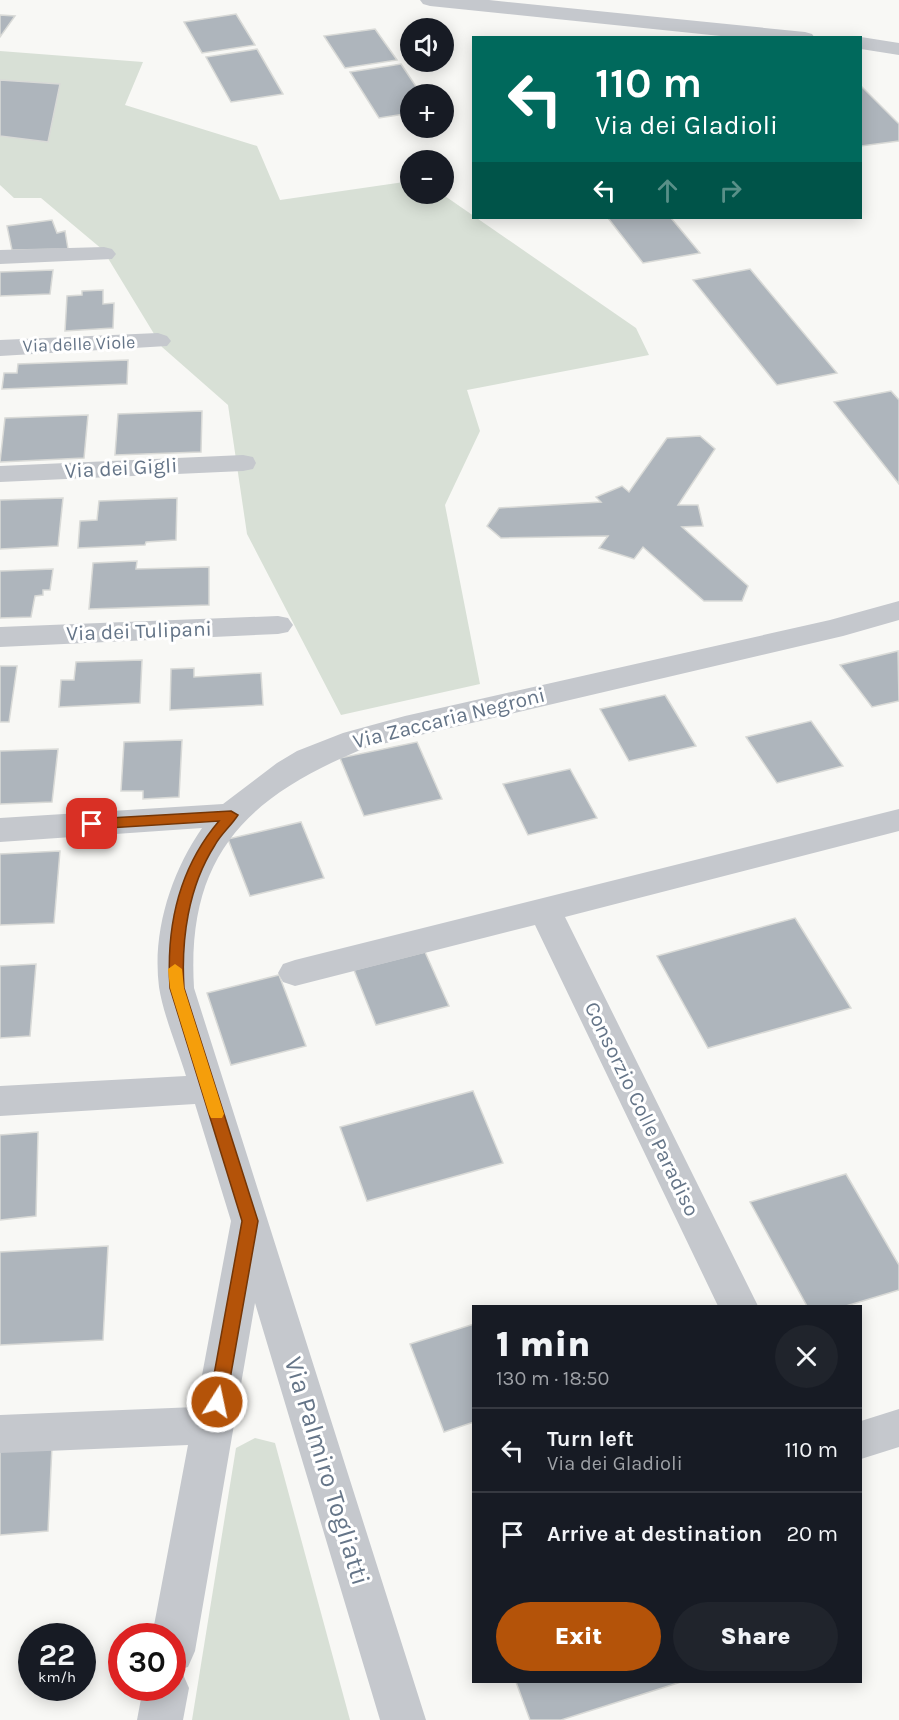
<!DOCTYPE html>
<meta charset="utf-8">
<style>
body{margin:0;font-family:Karla,sans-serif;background:#20242c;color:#f1f3f6;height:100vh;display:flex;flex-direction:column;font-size:22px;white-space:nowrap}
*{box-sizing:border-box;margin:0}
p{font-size:20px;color:#9ea1a6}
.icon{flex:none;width:33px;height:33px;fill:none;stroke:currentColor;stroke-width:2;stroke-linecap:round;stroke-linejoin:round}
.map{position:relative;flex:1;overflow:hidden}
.side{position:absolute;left:472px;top:1305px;width:390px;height:378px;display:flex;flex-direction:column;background:#171b24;border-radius:0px;box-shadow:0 3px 15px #0003}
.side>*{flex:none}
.top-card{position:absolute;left:472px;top:36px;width:390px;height:183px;border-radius:0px;box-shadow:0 3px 15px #0003;background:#00695c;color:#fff;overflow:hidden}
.controls{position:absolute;left:400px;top:18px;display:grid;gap:12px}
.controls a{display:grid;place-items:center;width:54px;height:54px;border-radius:50%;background:#171b24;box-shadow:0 3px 15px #0003;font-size:30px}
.speed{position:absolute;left:18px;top:1623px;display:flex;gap:12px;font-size:30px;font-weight:700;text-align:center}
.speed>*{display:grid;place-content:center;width:78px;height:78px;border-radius:50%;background:#171b24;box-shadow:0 3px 15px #0003;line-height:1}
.speed small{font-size:15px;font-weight:400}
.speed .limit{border:9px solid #d22;background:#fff;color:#111}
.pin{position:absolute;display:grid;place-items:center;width:51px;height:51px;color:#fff;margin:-26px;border-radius:12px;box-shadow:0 3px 9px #0006}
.me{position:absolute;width:66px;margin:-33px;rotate:10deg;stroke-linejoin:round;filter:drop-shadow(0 0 4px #0008)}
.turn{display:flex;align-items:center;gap:21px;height:126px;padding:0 24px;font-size:27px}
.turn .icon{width:78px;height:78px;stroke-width:2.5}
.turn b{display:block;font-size:42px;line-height:51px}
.lanes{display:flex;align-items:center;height:57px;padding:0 24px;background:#0003;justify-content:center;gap:30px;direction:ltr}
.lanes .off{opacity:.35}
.round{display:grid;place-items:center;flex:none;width:63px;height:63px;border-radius:32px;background:#20242c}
.summary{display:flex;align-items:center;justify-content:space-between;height:102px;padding:0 24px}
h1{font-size:36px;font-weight:800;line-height:45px}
.cta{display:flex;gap:12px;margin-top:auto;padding:12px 24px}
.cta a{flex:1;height:69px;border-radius:36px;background:#b45309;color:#fff;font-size:24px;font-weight:800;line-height:69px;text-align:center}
.cta a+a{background:#20242c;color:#f1f3f6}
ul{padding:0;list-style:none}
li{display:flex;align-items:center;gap:18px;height:84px;padding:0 24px;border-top:2px solid #363941}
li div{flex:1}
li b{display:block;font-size:22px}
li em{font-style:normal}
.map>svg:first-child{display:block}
.green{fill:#d8e0d6}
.building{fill:#aeb5bc;stroke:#d9dad7;stroke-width:1.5}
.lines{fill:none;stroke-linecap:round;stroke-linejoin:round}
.minor{fill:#c5c8cd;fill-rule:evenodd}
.route{fill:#b45309;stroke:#753606;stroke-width:1.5}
.slow{fill:#f59e0b}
.labels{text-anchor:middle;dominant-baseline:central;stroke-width:6;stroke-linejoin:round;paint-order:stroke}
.far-street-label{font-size:18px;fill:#657588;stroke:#fff}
.street-label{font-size:21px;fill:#657588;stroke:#fff}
.near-street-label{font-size:26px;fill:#657588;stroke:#fff}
</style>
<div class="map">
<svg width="899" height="1720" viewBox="0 0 899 1720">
<rect width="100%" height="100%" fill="#f8f8f5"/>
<!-- green -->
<g class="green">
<path d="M0,51l143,11 -18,43 132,41 23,54 131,-19v13h31l194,134 13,27 -182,35 13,41 -35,74 35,179 -139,31 -94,-181 -19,-129 -66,-58 -59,-97 -62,-52h-27l-14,-13z"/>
<path d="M255,1438l20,5 75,277h-158l44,-272z"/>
</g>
<!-- building -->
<g class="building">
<path d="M236,14l19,31 -53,8 -18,-31z"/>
<path d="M0,15l15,1 -15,21z"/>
<path d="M375,29l22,31 -52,8 -21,-32z"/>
<path d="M257,49l26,45 -52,8 -25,-45z"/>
<path d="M401,64l20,30h-10v19l-32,5 -29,-46z"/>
<path d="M0,80l60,4 -12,58 -48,-6z"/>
<path d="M861,86l38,38v17l-38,5z"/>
<path d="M608,218h63l29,35 -57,10z"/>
<path d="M52,220l5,13 8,-2 3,18 -56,1 -5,-24z"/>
<path d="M750,269l87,104 -60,12 -84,-105z"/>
<path d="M53,270l-3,24 -50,2v-24z"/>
<path d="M103,290v14l11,-1 -1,25 -48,3 2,-35 15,-1v-4z"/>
<path d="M128,360l-1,24 -125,5 2,-16h13l1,-9z"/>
<path d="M891,391l8,9v84l-65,-82z"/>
<path d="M202,411l-1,41 -86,3 3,-41z"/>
<path d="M88,415l-4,43 -84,4 5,-44z"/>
<path d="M700,436l15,13 -37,56h20l5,21 -21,1 66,59 -6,15h-38l-61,-54 -9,12 -35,-11 9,-12 -107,2 -14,-12 12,-18 102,-6 -5,-5 26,-11 7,6 38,-54z"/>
<path d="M63,498l-5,48 -58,3v-49z"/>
<path d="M177,498l-1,42 -30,2 -1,3 -67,3 2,-27 17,-1 2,-19z"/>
<path d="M137,561l-1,8 73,-2v38l-120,4 4,-46z"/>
<path d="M53,569l-3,21h-7v5l-8,1 -4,21 -31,1v-47z"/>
<path d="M898,651l1,50 -27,6 -32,-42z"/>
<path d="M142,660l-2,43 -81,4 2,-27h13l2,-18z"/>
<path d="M0,666h17l-8,56h-9z"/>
<path d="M194,668v9l67,-4 2,32 -93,5 1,-41z"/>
<path d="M665,695l31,51 -67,15 -29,-52z"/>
<path d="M811,721l32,45 -66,17 -31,-46z"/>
<path d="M182,740l-3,57 -36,2v-8h-22l3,-49z"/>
<path d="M417,742l25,57 -78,17 -24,-58z"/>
<path d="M58,749l-6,53 -52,2v-53z"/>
<path d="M570,769l27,49 -69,17 -25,-51z"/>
<path d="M301,822l23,56 -74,18 -22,-57z"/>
<path d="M60,851l-6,72 -54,2v-71z"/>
<path d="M795,918l56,90 -143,40 -51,-92z"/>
<path d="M425,952l24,54 -73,19 -22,-55z"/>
<path d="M36,964l-6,72 -30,2v-72z"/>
<path d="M279,975l27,71 -75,19 -24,-72z"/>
<path d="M473,1091l30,72 -136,38 -27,-74z"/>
<path d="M38,1132l-2,84 -36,4v-85z"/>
<path d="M846,1174l53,91v25l-53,16h-39l-57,-104z"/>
<path d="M108,1246l-5,94 -103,5v-93z"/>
<path d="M474,1324v98l-30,10 -34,-88z"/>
<path d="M52,1446l-4,85 -48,4v-84z"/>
<path d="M516,1682h165l-120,38h-31z"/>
</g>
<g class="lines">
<!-- minor -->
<g class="minor">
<path d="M420,0h69l316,32 7,2 3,4h-75l-310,-32 -7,-2z"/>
<path d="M861,37l38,6v12l-38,-6v-11h-3z"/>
<path d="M104,247l8,2 4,5 -4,5 -112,5v-14z"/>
<path d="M158,333l9,3 4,5 -4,5 -167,10v-16z"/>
<path d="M243,455l10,2 3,6 -3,6 -10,2 -243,11v-16z"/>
<path d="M899,601v19l-56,16 -478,112c-117,48 -179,106 -171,240l232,732h-46l-125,-417 -60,348 -7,16 -10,3 4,2 7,16 -6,32h-46l6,-32h29v-52h-20l36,-191 -188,8v-38l196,-8 35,-186 -36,-117 -195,12v-30l186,-10c-8,-27 -23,-62 -27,-89 -7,-55 12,-114 43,-159l-202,14v-24l223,-14 54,-41 20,-12 46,-18 62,-17 425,-96z"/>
<path d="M278,616l10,2 5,7 -5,7 -10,2 -278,13v-20z"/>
<path d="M899,809v22l-334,86 193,389h-40l-183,-381 -240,61 -12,-4 -5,-9 5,-9 12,-4z"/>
<path d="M899,1409v38l-38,12v-38z"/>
</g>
</g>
<!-- route -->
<path class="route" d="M231,811l7,4c-7,11 -17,19 -23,30 -27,42 -34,95 -31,143l74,233 -32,181 -3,6 -6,2 -6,-2 -2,-6 33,-181 -72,-233c-4,-61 9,-120 49,-167l-127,8 -6,-5 6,-5z"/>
<!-- slow -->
<path class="slow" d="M175,964l7,5 2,19 40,126 -2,4h-11l-2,-4 -39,-126 -2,-19z"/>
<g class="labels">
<!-- far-street labels -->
<g class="far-street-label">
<text transform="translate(79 344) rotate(-2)">Via delle Viole</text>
</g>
<!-- street labels -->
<g class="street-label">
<text transform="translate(121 468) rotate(-3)">Via dei Gigli</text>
<text transform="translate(139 631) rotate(-2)">Via dei Tulipani</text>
<text transform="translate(449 718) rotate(-14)">Via Zaccaria Negroni</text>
<text transform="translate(642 1109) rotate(64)">Consorzio Colle Paradiso</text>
</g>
<!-- near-street labels -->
<g class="near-street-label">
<text transform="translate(327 1471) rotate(73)">Via Palmiro Togliatti</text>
</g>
</g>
</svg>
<div class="controls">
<a><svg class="icon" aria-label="sound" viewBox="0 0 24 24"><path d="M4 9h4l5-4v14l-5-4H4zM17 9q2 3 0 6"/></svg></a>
<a>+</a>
<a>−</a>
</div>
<div class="speed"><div>22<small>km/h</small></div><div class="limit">30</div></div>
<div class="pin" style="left:92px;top:824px;background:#d93025"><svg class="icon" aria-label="arrive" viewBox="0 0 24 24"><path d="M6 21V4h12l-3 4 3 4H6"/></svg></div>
<svg class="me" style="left:217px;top:1402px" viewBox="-20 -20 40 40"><circle r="17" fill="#b45309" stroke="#fff" stroke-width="3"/><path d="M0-11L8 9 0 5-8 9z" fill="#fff"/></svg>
<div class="top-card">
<div class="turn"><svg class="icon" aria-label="left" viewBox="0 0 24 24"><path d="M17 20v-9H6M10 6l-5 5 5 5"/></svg><div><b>110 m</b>Via dei Gladioli</div></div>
<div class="lanes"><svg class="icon" aria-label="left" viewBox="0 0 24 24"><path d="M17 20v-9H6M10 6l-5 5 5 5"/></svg><svg class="icon off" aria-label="ahead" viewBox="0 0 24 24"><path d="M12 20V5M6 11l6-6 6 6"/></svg><svg class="icon off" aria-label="right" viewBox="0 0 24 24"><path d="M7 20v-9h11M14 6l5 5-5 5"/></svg></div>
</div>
<section class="side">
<div class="summary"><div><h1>1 min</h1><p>130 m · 18:50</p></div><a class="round"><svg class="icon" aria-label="close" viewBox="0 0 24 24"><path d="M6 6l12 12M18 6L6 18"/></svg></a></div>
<ul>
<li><svg class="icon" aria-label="left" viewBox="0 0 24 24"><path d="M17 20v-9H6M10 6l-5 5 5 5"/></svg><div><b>Turn left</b><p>Via dei Gladioli</p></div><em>110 m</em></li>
<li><svg class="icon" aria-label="arrive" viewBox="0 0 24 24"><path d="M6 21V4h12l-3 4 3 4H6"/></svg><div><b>Arrive at destination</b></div><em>20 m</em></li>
</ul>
<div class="cta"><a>Exit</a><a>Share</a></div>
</section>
</div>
